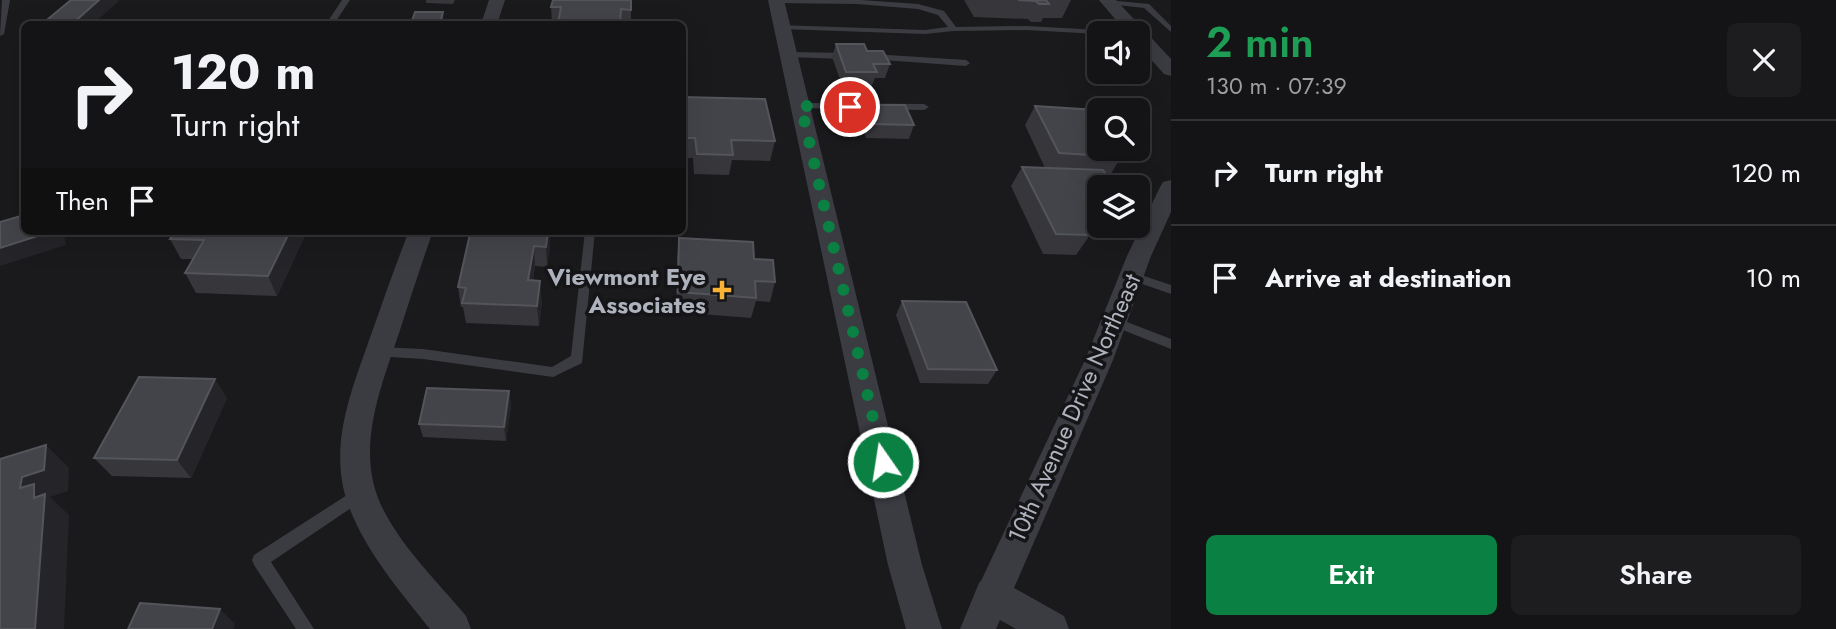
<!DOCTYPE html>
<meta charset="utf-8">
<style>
body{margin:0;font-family:Jost,sans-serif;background:#1d1d1f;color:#f1f3f6;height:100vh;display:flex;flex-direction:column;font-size:26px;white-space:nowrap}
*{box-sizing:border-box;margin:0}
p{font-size:23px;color:#9d9ea1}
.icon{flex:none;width:38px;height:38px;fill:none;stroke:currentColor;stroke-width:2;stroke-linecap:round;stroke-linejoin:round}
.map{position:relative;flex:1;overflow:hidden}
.side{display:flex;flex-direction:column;background:#141416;width:665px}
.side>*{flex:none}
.top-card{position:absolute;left:21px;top:21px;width:665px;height:214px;border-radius:10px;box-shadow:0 7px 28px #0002,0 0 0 2px #333335;background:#141416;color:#f1f3f6;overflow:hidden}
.buttons{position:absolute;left:1087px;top:21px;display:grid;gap:14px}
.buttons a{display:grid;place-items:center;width:63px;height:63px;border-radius:10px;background:#141416;box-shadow:0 7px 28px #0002,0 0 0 2px #333335;font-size:35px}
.pin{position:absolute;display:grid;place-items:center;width:60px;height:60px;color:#fff;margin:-30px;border:4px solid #fff;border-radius:50%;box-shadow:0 2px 7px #0007}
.me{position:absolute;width:77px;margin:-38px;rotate:347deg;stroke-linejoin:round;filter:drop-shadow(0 0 5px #0008)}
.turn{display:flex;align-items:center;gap:24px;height:147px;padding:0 35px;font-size:32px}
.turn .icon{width:91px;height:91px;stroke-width:2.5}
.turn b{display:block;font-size:49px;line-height:60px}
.then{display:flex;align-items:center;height:66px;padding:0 35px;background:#0003;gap:14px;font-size:26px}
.round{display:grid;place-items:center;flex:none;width:74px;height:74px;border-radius:10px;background:#1d1d1f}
.summary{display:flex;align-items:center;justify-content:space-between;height:119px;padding:0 35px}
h1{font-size:42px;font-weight:600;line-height:52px;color:#1e9e55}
.cta{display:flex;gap:14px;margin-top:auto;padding:14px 35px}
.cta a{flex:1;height:80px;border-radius:10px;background:#0b8043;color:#fff;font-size:28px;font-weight:600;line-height:80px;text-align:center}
.cta a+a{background:#1d1d1f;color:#f1f3f6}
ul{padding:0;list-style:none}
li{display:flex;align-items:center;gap:21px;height:105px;padding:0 35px;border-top:2px solid #333335}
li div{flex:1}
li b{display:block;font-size:26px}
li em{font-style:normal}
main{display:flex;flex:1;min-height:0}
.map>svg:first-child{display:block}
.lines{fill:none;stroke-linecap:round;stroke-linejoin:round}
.lane{fill:#3b3c42;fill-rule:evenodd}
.street{fill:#3b3c42;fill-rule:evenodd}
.wall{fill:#36363b}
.shaded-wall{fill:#252529}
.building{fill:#434449;stroke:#53555b;stroke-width:2}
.route{stroke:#0b8043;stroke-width:12;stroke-dasharray:0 21.6}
.poi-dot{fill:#f8b337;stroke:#151518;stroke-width:2.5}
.labels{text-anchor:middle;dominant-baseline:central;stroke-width:7;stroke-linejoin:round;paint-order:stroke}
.poi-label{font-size:24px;font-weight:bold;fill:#adb2bd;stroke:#151518;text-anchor:end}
.street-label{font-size:24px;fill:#adb2bd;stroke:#151518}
</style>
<main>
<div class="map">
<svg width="1171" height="629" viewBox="0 0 1171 629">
<rect width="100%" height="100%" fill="#1a1a1d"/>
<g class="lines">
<!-- lane -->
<g class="lane">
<path d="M2,0h8l-6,34 -4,2z"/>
<path d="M342,0h8l-16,24h-8z"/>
<path d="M773,0h88l57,4 26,7 12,16 70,-1 92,5 4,2 -23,1 -73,-4 -73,1 -28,3 -144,-5 -4,-2 1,-2 147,5 23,-3 -10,-12 -20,-6 -61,-5 -81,-1z"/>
<path d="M1106,0l43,4 22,22v6l-27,-24 -35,-4h-3z"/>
<path d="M789,52l58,1 4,3 -4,3 -61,-2 -1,-2z"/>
<path d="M872,54l94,6 4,3 -4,3 -97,-7 -1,-2z"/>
<path d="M801,103l123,1 5,3 -5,3 -126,-2 -2,-2z"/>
<path d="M585,231h10l-13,132 -29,14 -130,-18 -49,-3 -1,-4 1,-4 5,-1 44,2 129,18 19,-11z"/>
<path d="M1132,272l39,13v9l-43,-15 -2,-3z"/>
<path d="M1114,317l57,22v10l-61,-24 -2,-3 2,-3z"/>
<path d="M361,486l5,2 2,5 -2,5 -95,64 43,67h-18l-42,-64 -2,-5 2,-5z"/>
</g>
<!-- street -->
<g class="street">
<path d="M489,0h16l-8,24h-16z"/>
<path d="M768,0h16l138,565 20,64h-36l-18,-64z"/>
<path d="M1099,0h17l55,59v17l-7,-2 -26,-29v-12h-11z"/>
<path d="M1171,180v32l-20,44 -38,104 -99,228 50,28 5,13h-53l-16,-9 -4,9h-36l19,-46 2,-2 104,-221 42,-104 33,-69 3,-5z"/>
<path d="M409,231h24c-12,34 -23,68 -34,102 -18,54 -44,116 -18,172 20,42 56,76 85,111l5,13h-41c-31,-39 -65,-78 -82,-125 -21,-59 5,-117 24,-172 12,-34 24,-68 37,-101z"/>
</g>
</g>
<!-- wall -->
<g class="wall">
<path d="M426,0h29l-2,4 -27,-1z"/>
<path d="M631,0v24h-79l-1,-17z"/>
<path d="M964,0h107l-9,18h-19l-2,4h-10l-3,-3 -54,-2z"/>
<path d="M836,44l31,7 23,13 -5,14h-10l-3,7h-30l-10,-28z"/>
<path d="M682,97l93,44 -5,20 -38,-1 -3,15 -35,-1 -1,-16h-11z"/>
<path d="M863,105l51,20 -5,14 -43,-1 -7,-19z"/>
<path d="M1035,106l64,43 22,8 -12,20h-2l-17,58 -14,20 -33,-1 -32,-68 11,-19 23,1 -20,-43z"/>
<path d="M175,231h132l-30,65 -81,-3 -11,-20 8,-14h-12l-11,-20z"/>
<path d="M480,234l70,11 -3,22 -12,-1 -2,15 9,20 -3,25 -73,-3 -3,-16h-2l-3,-20z"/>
<path d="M679,238l75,21 21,23 -5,20 -14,-1 -5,17 -75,-6 1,-54z"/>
<path d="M902,301l95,69 -9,14 -68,-1 -24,-68z"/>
<path d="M509,391l2,14 -5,36 -83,-4 -4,-13z"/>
<path d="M227,398l-36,80 -79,-2 -18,-18z"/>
</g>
<!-- shaded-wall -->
<g class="shaded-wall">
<path d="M99,0h21l-27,24h-21z"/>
<path d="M443,12l2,12h-5z"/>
<path d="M53,231h10l3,14 -66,21v-18z"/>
<path d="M290,231h17l-30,65 -9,-20z"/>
<path d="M548,231h2v14l-3,22 -1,-20z"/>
<path d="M534,246l1,20 -5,34 -2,-20z"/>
<path d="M540,281l2,20 -3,25 -2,-20z"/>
<path d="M215,379l12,19 -36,80 -14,-18z"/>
<path d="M509,391l2,14 -5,36 -2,-14z"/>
<path d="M46,445l23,23 -1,23 -18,6 19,18 -5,114h-29l-15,-141 2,-11z"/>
<path d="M220,609l15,15 -2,5h-21z"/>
</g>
<!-- building -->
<g class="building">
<path d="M71,0h28l-27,24h-30z"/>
<path d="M553,0h78v10l-10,-1 -1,15h-62l3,-17h-10z"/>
<path d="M1018,0h28l3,4h-10l-3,-3z"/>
<path d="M415,12h28l-3,12h-29z"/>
<path d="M836,44h28l3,7h16l7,13h-17l4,8h-31z"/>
<path d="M682,97l83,2 10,42 -44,-1 2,15 -36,-1 -2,-16h-13z"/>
<path d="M863,105h42l9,20 -43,-1z"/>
<path d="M1035,106l62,4 2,3v36h17l5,8 -62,-4z"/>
<path d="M1022,167l81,3 11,17h-15v31l-9,17 -34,-1z"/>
<path d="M24,215v16h29l-53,17v-26z"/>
<path d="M175,231h115l-22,45 -83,-3 19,-33 -34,-1z"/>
<path d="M480,231h68l-2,16 -12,-1 -6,34 12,1 -3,25 -75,-3 4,-15 -8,-1 12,-53h10z"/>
<path d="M679,238l74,4 1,17 19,1 2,22 -20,-1 1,17 -78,-6z"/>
<path d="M902,301l64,1 31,68 -69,-1z"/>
<path d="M139,377l76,2 -38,81 -83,-2z"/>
<path d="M427,388l82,3 -5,36 -85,-3z"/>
<path d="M46,445l-2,25 -22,7 -2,11 14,-4v14l11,-4 -10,135h-35v-170z"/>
<path d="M140,603l80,6 -8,20h-84z"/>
</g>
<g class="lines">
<!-- route -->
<path class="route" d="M850,107l-49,-1 82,356"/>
</g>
<!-- markers -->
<path class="poi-dot" d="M718.5 279.5h7v7h7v7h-7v7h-7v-7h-7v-7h7z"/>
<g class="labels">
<!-- poi labels -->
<g class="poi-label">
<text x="706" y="276">Viewmont Eye<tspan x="706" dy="28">Associates</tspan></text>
</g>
<!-- street labels -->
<g class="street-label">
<text transform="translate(1074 408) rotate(-66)">10th Avenue Drive Northeast</text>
</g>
</g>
</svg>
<div class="buttons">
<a><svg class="icon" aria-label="sound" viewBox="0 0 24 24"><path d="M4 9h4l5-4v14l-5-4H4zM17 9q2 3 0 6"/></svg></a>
<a><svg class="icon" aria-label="search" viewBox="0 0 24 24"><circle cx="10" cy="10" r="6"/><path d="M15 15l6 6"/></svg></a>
<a><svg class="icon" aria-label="layers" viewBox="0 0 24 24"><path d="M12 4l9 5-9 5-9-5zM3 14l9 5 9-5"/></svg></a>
</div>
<div class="pin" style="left:850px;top:107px;background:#d93025"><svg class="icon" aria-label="arrive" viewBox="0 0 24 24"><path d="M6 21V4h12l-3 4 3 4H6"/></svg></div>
<svg class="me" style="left:883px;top:462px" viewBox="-20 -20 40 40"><circle r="17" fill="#0b8043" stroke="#fff" stroke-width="3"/><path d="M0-11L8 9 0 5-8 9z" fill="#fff"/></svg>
<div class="top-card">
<div class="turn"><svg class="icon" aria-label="right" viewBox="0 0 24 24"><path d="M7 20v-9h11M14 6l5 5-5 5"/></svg><div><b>120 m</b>Turn right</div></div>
<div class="then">Then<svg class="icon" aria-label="arrive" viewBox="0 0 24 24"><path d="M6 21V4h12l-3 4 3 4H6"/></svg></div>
</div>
</div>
<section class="side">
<div class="summary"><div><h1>2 min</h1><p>130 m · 07:39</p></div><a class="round"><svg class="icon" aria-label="close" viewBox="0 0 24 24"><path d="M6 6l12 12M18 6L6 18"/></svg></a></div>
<ul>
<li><svg class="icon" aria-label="right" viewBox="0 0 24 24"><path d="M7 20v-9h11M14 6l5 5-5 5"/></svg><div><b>Turn right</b></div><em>120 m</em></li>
<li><svg class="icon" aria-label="arrive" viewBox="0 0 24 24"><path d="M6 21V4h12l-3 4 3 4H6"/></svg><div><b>Arrive at destination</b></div><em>10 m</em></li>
</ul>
<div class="cta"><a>Exit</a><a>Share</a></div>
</section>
</main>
